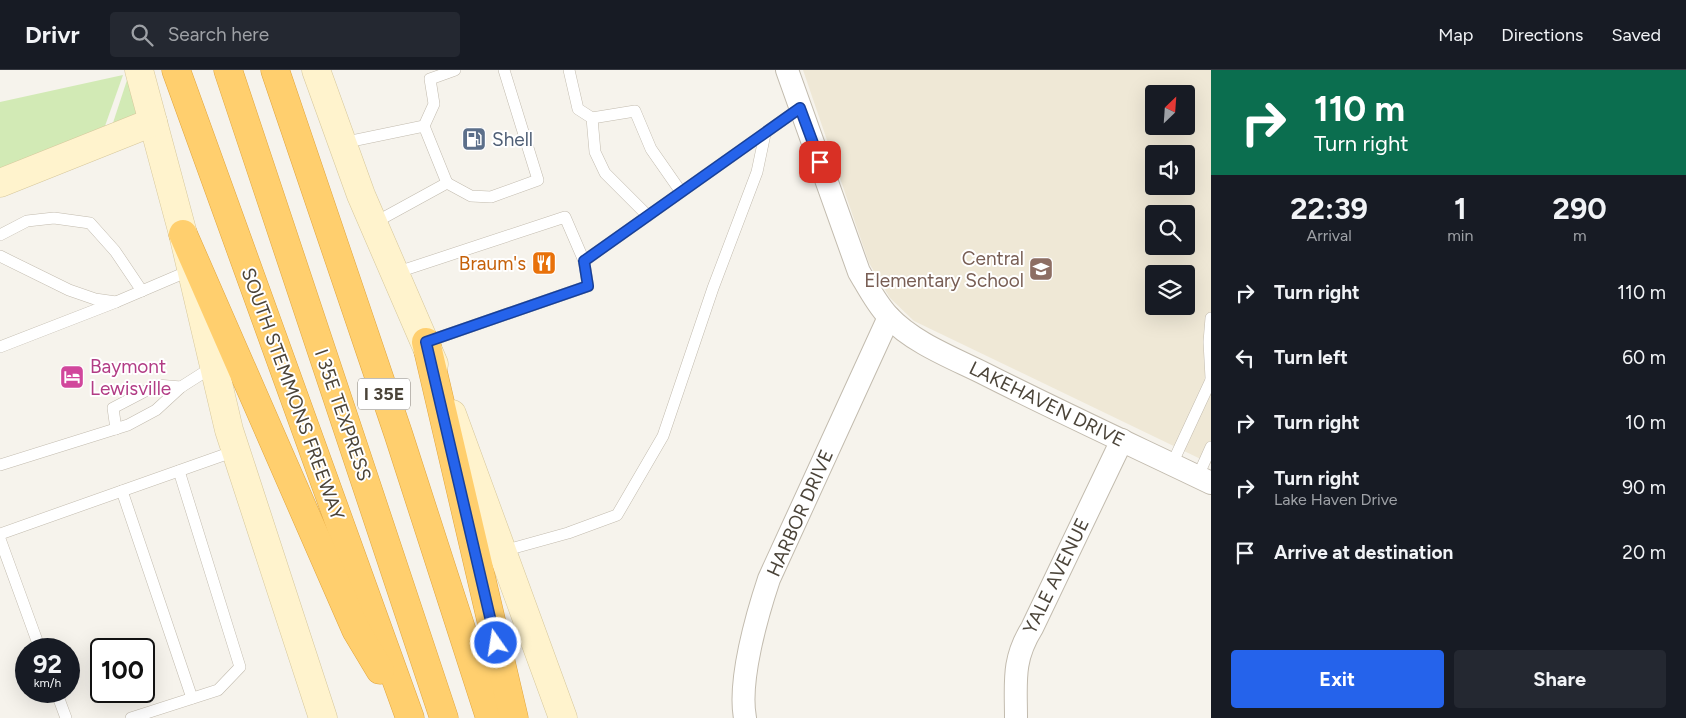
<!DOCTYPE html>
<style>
body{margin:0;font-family:Figtree,sans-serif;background:#242831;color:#f1f3f6;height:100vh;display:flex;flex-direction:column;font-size:19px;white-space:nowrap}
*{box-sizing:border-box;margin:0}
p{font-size:16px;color:#9ea1a6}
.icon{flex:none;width:28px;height:28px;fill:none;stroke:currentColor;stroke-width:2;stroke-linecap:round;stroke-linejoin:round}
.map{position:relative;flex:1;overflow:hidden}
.details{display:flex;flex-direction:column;background:#171b24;width:475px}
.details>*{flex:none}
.hud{background:#0b6e4f;color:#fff;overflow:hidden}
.needle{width:32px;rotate:25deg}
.buttons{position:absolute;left:1145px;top:15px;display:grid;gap:10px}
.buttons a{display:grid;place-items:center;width:50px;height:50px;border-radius:5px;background:#171b24;box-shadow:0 5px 20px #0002;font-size:25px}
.speed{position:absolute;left:15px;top:568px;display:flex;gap:10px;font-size:25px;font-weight:700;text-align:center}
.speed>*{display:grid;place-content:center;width:65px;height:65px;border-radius:50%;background:#171b24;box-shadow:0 5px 20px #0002;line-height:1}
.speed small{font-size:12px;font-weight:400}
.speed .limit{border:2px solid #111;border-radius:8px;background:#fff;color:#111}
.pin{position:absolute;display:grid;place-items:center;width:42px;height:42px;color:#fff;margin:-21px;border-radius:10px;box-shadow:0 2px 8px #0006}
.me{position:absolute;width:55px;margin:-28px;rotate:347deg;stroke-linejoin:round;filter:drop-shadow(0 0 4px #0008)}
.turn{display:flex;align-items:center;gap:18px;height:105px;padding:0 20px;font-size:22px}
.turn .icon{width:65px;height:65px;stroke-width:2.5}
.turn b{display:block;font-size:35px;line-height:42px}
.eta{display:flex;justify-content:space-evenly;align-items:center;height:85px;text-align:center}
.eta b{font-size:30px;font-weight:700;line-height:35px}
.primary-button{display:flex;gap:10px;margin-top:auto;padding:10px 20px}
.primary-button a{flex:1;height:58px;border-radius:5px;background:#2563eb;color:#fff;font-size:20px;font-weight:700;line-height:58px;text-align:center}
.primary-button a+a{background:#242831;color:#f1f3f6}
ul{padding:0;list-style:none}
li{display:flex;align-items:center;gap:15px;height:65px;padding:0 20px}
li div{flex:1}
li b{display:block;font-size:19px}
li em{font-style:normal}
header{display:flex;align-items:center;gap:30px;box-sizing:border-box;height:70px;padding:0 25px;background:#171b24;border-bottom:1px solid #363941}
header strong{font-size:24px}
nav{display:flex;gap:28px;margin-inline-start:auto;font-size:18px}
.search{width:350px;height:45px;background:#242831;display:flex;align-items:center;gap:12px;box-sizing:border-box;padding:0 18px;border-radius:5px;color:#9ea1a6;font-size:19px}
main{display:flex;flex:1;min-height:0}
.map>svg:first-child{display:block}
.education{fill:#efe8d6;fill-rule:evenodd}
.green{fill:#d2eab5}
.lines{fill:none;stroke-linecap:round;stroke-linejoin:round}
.service-casing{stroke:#c2bbae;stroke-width:12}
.minor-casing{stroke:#c2bbae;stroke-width:24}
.secondary-casing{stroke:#d6c79b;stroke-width:29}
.motorway-casing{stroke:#e0a43c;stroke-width:29}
.service{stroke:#fff;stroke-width:11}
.minor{stroke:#fff;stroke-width:22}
.secondary{stroke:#fff3cd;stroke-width:28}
.motorway{stroke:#ffcf6e;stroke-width:28}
.route-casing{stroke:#184099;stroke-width:12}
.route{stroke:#2563eb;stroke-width:9}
.labels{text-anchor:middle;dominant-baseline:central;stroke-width:4;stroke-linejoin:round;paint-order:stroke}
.shield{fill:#fff;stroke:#817c74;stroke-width:1}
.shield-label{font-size:18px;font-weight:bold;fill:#4b4439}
.service-label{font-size:19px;fill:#4e5e75;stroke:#fff;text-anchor:start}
.education-label{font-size:19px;fill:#785e54;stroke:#fff;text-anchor:end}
.food-label{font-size:19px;fill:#c56008;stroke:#fff;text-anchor:end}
.hotel-label{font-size:19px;fill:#b23c85;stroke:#fff;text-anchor:start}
.street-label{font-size:19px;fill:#4b4439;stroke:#fff}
</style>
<header>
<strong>Drivr</strong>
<div class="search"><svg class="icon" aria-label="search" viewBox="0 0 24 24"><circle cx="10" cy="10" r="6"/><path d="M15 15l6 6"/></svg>Search here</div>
<nav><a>Map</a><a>Directions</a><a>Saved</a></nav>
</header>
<main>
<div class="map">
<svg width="1211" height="648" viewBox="0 0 1211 648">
<rect width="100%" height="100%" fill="#f6f3ec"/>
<!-- education -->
<path class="education" d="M803,0h408v394l-297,-143 -24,-23 -21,-35zM1154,24h32v32h-32zM1154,84h32v32h-32zM1154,144h32v32h-32zM1154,204h32v32h-32z"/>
<!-- green -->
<g class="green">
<path d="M123,5l-18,51 -105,46v-70z"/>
<path d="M128,7l12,29 -8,16 -21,7z"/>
</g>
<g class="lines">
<defs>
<g id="service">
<path d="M569,0l9,39 14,9 3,34 10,21 43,43"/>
<path d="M592,48l43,-7 16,38 30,43"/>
<path d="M342,73l82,-17"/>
<path d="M447,113l24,13 20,1 47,-17 -34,-110"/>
<path d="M374,153l73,-40 -23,-57 10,-22 -4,-25 25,-9"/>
<path d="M0,165l27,-14 27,-3 36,5 25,28 27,40"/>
<path d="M0,186l69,34 26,9 21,3 75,-32"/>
<path d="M395,203l170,-56 19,44"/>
<path d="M1211,248l-2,24 2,36"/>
<path d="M426,272l162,-56 -4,-25 216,-153"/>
<path d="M0,277l116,-45"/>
<path d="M116,359l-3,-21 44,-23 24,2"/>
<path d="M1172,394l39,-84"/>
<path d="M0,395l128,-40 28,-15 25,-23 33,-21"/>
<path d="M1198,406l13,-29"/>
<path d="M122,421l70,207"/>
<path d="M0,464l235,-83"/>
<path d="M0,469l40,110"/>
<path d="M503,481l65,-18 49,-18 46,-79 50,-148 44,-116 8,-38"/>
<path d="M56,621l10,27"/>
<path d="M131,648l87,-28 22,-23 -61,-196"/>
</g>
<g id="minor">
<path d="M787,0l72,202c9,15 17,31 29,44 25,27 65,42 97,58 75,38 151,73 226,109"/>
<path d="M745,648c-7,-37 12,-103 24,-139l120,-262"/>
<path d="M1016,648c0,-36 -4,-58 16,-90l90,-188"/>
</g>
<g id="secondary">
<path d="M139,0l44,164 46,196 94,288"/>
<path d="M316,0l45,125 73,169"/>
<path d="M0,113l153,-61"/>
<path d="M452,344l111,304"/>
</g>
<g id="motorway">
<path d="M176,0l234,648"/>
<path d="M228,0l216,648"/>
<path d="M275,0l123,363 92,285"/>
<path d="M183,164l173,396 24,40"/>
<path d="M426,272l88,376"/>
</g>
</defs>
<!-- service casing -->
<use href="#service" class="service-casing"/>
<!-- minor casing -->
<use href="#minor" class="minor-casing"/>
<!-- secondary casing -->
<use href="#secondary" class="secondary-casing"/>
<!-- motorway casing -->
<use href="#motorway" class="motorway-casing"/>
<!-- service -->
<use href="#service" class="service"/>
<!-- minor -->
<use href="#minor" class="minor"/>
<!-- secondary -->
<use href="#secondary" class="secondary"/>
<!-- motorway -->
<use href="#motorway" class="motorway"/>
</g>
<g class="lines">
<defs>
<path id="route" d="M496,573l-70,-301 162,-56 -4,-25 216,-153 20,54"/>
</defs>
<!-- route casing -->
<use href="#route" class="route-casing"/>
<!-- route -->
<use href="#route" class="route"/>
</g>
<!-- icons -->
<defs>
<symbol id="fuel-square" viewBox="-11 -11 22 22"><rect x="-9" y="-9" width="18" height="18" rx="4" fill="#5c6f8a" stroke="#fff"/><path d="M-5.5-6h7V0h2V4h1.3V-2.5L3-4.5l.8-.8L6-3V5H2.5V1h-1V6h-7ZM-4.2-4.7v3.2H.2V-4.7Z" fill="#fff"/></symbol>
<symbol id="restaurant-square" viewBox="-11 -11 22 22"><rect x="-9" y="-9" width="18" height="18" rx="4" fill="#e8710a" stroke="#fff"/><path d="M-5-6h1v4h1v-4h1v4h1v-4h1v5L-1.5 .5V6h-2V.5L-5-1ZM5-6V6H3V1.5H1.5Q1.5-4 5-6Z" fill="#fff"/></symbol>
<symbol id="school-square" viewBox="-11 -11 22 22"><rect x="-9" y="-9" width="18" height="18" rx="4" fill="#8d6e63" stroke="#fff"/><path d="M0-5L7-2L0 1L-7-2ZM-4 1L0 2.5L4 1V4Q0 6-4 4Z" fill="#fff"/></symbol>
<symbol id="hotel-square" viewBox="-11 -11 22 22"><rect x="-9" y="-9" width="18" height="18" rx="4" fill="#d1479c" stroke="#fff"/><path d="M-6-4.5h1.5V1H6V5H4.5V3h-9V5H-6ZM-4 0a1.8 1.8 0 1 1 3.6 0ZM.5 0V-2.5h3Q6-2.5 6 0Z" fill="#fff"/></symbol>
</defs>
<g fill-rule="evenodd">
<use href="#fuel-square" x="460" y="55" width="28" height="28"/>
<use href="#restaurant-square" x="530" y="179" width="28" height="28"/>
<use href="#school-square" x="1027" y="185" width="28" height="28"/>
<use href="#hotel-square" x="58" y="293" width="28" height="28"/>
</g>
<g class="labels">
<!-- shield labels -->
<rect class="shield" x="358" y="308.5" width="52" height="31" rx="4"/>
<g class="shield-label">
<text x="384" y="324">I 35E</text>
</g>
<!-- service labels -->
<g class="service-label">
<text x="492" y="69">Shell</text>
</g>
<!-- education labels -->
<g class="education-label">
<text x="1024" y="188">Central<tspan x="1024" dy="22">Elementary School</tspan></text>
</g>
<!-- food labels -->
<g class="food-label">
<text x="526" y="193">Braum's</text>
</g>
<!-- hotel labels -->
<g class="hotel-label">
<text x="90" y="296">Baymont<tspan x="90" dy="22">Lewisville</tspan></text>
</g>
<!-- street labels -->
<g class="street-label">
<text transform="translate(293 324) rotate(70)">SOUTH STEMMONS FREEWAY</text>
<text transform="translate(1047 334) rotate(26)">LAKEHAVEN DRIVE</text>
<text transform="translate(343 345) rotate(71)">I 35E TEXPRESS</text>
<text transform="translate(800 443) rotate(-66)">HARBOR DRIVE</text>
<text transform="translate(1056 506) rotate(-64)">YALE AVENUE</text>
</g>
</g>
</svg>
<div class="buttons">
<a><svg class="needle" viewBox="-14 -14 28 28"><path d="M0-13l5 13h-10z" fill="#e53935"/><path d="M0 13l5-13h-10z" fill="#9ea1a6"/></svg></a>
<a><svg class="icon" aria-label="sound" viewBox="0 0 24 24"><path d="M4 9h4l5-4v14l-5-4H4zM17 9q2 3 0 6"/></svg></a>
<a><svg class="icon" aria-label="search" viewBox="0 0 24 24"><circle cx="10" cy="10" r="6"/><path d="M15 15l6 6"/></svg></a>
<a><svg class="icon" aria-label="layers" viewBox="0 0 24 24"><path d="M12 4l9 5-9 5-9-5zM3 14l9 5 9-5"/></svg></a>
</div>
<div class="speed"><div>92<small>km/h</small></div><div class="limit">100</div></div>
<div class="pin" style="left:820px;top:92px;background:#d93025"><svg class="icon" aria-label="arrive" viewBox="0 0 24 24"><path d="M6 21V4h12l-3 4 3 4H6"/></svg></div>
<svg class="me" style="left:496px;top:573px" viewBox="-20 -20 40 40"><circle r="17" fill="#2563eb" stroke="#fff" stroke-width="3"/><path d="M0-11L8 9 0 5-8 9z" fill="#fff"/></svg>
</div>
<section class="details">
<div class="hud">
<div class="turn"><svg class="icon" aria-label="right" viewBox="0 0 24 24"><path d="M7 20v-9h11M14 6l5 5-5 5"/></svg><div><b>110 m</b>Turn right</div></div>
</div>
<div class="eta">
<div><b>22:39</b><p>Arrival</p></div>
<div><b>1</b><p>min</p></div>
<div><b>290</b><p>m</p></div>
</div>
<ul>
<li><svg class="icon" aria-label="right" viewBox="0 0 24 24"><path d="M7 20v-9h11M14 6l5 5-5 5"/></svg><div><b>Turn right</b></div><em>110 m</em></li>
<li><svg class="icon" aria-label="left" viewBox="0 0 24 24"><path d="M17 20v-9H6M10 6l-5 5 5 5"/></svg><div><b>Turn left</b></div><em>60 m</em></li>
<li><svg class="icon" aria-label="right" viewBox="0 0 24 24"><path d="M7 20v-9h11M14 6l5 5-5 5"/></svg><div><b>Turn right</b></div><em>10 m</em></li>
<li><svg class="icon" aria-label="right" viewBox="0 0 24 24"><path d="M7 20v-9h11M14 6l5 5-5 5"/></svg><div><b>Turn right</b><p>Lake Haven Drive</p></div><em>90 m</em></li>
<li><svg class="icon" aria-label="arrive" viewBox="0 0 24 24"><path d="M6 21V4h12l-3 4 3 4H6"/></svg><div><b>Arrive at destination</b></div><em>20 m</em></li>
</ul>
<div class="primary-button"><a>Exit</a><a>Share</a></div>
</section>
</main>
